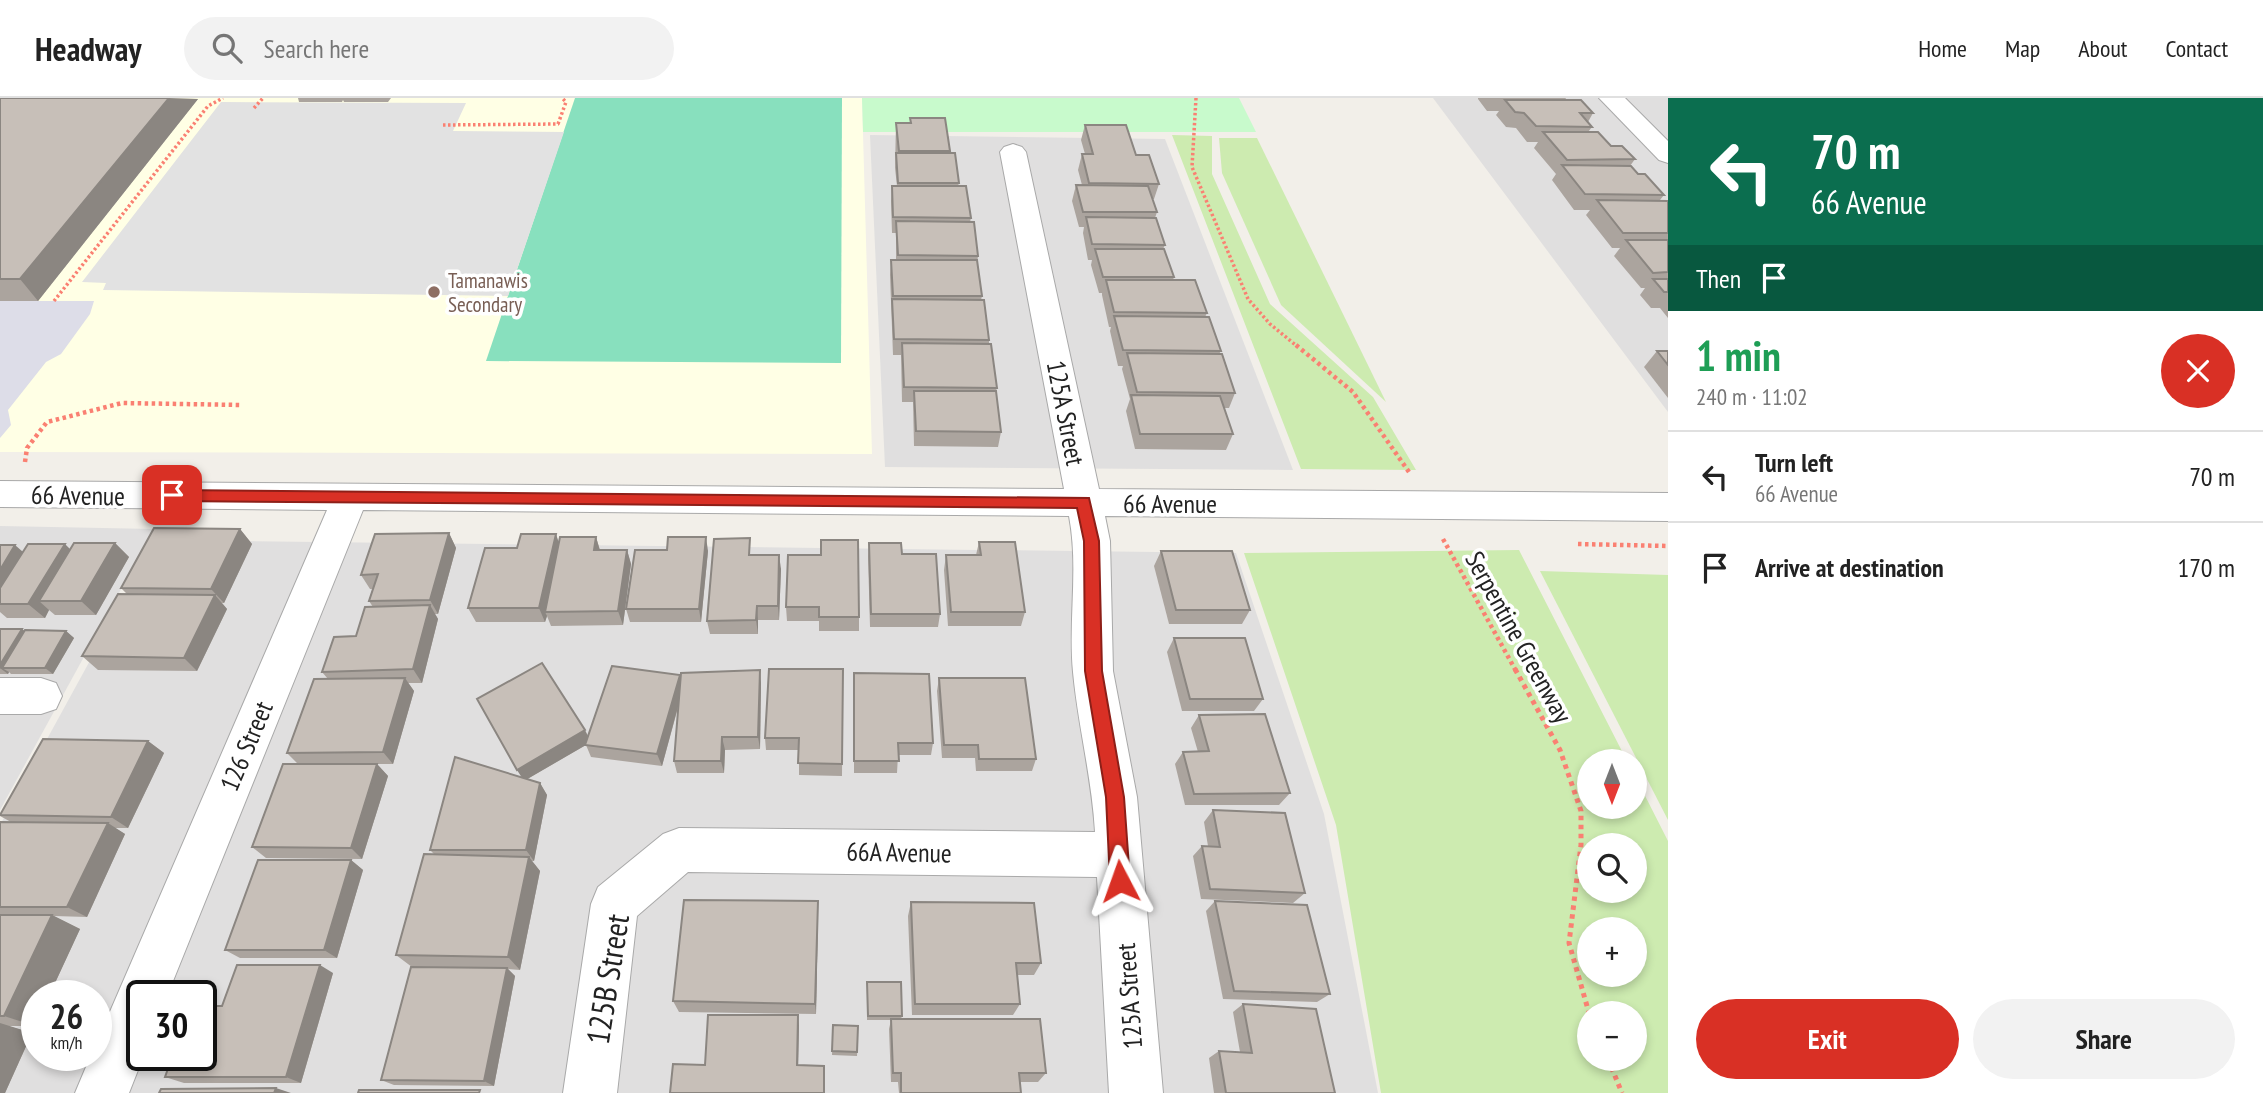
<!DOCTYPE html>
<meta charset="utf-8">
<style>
body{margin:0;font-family:"PT Sans Narrow",sans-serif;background:#f2f2f2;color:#222;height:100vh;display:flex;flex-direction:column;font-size:26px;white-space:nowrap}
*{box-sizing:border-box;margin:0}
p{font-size:23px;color:#767676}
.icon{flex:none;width:38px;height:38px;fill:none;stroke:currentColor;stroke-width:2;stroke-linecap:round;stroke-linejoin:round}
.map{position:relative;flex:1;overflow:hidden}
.drawer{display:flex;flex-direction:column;background:#fff;width:595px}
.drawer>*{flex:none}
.hud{background:#0b6e4f;color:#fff;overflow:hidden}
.needle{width:46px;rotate:180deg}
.fabs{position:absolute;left:1577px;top:651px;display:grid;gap:14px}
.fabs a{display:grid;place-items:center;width:70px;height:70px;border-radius:50%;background:#fff;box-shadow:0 4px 10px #0003;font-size:35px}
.speed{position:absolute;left:21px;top:882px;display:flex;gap:14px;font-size:35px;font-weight:700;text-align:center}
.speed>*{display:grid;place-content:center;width:91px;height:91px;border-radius:50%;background:#fff;box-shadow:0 4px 10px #0003;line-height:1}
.speed small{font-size:18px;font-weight:400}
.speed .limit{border:4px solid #111;border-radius:10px;background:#fff;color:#111}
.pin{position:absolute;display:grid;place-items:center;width:60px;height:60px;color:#fff;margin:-30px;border-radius:14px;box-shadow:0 4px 10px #0006}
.me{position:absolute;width:77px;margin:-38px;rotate:356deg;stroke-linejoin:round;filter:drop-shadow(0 0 5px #0008)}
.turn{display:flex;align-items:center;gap:24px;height:147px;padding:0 28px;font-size:32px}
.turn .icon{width:91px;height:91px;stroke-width:2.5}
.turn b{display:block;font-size:49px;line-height:60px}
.then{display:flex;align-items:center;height:66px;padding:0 28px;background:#0003;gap:14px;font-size:26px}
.round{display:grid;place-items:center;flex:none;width:74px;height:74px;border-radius:37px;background:#f2f2f2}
.headline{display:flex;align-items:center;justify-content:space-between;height:119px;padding:0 28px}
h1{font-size:42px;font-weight:600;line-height:52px;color:#1e9e55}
.cta{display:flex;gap:14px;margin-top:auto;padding:14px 28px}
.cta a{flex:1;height:80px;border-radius:42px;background:#d93025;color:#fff;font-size:28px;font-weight:600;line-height:80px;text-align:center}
.cta a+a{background:#f2f2f2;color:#222}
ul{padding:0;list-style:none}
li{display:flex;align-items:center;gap:21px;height:91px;padding:0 28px;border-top:2px solid #e0e0e0}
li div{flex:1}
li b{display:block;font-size:26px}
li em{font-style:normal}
header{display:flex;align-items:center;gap:42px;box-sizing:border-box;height:98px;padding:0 35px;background:#fff;border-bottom:2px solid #e0e0e0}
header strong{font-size:33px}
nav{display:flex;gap:38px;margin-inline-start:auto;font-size:24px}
.search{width:490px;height:63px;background:#f2f2f2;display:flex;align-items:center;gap:18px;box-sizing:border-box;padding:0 24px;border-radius:38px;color:#767676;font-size:26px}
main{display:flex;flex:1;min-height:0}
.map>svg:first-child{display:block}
.residential{fill:#e0dfdf;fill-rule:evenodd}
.education{fill:#ffffe5}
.grass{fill:#cdebb0;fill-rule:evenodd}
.park{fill:#c8facc}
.pitch{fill:#88e0be}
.parking{fill:#e2e2e2}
.plaza{fill:#dddde8}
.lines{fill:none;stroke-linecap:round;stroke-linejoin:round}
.minor-casing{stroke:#a9a9a9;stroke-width:2}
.path-far2{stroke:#fa8072;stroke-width:3.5;stroke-dasharray:2.5 2.5;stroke-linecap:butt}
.path-far1{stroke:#fa8072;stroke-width:4.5;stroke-dasharray:3.5 3.5;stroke-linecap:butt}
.path{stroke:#fa8072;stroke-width:5;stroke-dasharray:4.5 4.5;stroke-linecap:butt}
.minor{fill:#fff;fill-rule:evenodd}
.wall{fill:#aba49e}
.shaded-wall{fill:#8b8681}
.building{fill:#c7bfb8;stroke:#8b8681;stroke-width:2}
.route{fill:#d93025;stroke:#8d1f18;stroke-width:2}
.education-dot{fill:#8d6e63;stroke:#fff;stroke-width:2.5}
.labels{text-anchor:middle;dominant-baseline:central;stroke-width:7;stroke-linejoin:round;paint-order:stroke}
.far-education-label{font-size:21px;fill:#785e54;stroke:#fff;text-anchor:start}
.street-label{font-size:26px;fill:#222;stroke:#fff}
.near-street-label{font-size:32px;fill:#222;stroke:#fff}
</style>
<header>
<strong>Headway</strong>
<div class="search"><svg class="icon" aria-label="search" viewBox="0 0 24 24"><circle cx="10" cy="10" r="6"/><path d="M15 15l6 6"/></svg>Search here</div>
<nav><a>Home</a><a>Map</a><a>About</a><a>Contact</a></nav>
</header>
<main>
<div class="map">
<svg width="1668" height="995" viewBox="0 0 1668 995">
<rect width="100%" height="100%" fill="#f2efe9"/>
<!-- residential -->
<g class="residential">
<path d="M1433,0h235v315v-1z"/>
<path d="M870,37l295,4 128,331 -408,-3z"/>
<path d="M0,428l154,3 -154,281z"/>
<path d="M156,442l1080,13 88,261 54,279h-1378v-268zM37,898h59v59h-59zM142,898h59v59h-59z"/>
</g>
<!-- education -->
<path class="education" d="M0,0h862l10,356 -872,-2z"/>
<!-- grass -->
<g class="grass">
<path d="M1172,37l40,1v38l58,130 103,93 43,73 -115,-1z"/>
<path d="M1219,40h38l129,264 -105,-97 -59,-132z"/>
<path d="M1519,452l108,211h-38v46h45l1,-31 33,65v252h-287l-45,-268 -92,-272zM1589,747h45v46h-45zM1589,831h45v46h-45zM1589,915h45v46h-45z"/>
<path d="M1540,473l128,4v245z"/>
</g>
<!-- park -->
<path class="park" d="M862,0h377l17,34h-393z"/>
<!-- pitch -->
<path class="pitch" d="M575,0h267l-1,265 -355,-2z"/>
<!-- parking -->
<path class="parking" d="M221,4l245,1 -13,28 111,1 -56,164 -405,-6 3,-7 -24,-1z"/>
<!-- plaza -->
<path class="plaza" d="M0,203h94l-4,13 -29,40 -15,8 -38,48 3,15 -11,13z"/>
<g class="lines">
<defs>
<g id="minor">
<path d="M1599,0h26l43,43v22l-9,-3z"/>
<path d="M1013,46l9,3 4,5 73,337 569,4v28l-563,-5 5,25 3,130 24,126 26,296h-54l-12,-216 -409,-5 -51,44 -20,177h-54l28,-189 7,-17 65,-53 16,-6 416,4c-3,-54 -17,-106 -22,-160 -5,-52 6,-104 -4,-156l-706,-6 -196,486h-25l2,59 -15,38h-54l16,-38h5v-11l231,-534 -327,-3v-26l1064,8 -64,-337 4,-5z"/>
<path d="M0,580h41l15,5 6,13 -6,13 -15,5h-41z"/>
</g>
</defs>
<!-- minor casing -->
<use href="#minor" class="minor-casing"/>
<!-- path-far2 -->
<g class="path-far2">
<path d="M1196,0l-4,69 56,132 22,25 28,23"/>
<path d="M254,10l9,-10"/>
<path d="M443,27l115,-1 8,-22 -4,-4"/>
<path d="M54,203l154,-195 15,-8"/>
</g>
<!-- path-far1 -->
<g class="path-far1">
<path d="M1296,247l57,47 56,80"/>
<path d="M25,364l2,-14 20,-26 75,-19 120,2"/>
<path d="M1443,441l73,132"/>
<path d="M1578,446l90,2"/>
</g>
<!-- path -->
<g class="path">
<path d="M1515,571l45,81 21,61v34l-12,98 20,70"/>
<path d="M1608,961l14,34"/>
</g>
<!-- minor -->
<use href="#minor" class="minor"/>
</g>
<!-- wall -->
<g class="wall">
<path d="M0,0l198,1 -160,202h-38z"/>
<path d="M298,0h93l-3,4h-44l-1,-2 -1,2h-43z"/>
<path d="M1478,0h88l-1,2 28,13 -5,9 4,5 -4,5 47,27 -5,7 34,29 -4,5 8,1v117l-8,-10h-9l-11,-13 5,-7h-4l-27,-32 6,-8h-8l-26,-33 4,-5h-16l-22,-30 4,-6 -22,-26 4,-6h-11l-11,-14 -10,-1 -10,-12 3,-4h-12l-9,-12z"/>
<path d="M910,20l40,33v2l9,30 -1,3 13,32 -1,4 8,34 -1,7 5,33 -1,4 8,40v4l8,44 -1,3 5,41 -3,15 -84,-1 -1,-44h-11l-1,-47h-8l-3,-80 1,-15h5v-27h-4l-1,-32 1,-15h5l-2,-18 1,-45h14z"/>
<path d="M1085,27l51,30 23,29 -5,15h-2l5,13 -2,6 10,27 -2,4 11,28 -1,3 34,33 -2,4 16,34 -2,3 16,39 -6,15h-5l9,26 -7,16 -91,-1 -9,-38 4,-12 -8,-30 1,-3h-5l-8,-35 1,-4h-2l-7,-32v-2h-3l-8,-28 1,-5h-4l-5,-27 1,-6h-5l-7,-26 4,-16h6l-4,-15 4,-16h3l-4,-14z"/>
<path d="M1657,253h11v47l-24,-31z"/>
<path d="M240,431l12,15 -28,59h-2l5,6 -30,62 -99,-1 -16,-14 45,-62 -6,-6z"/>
<path d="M449,435l7,15 -18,66h-3l3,5 -16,64h-14l6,8 -21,73h-16l11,12 -26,83 -96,-1 -14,-11 46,-83 -11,-11 41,-74 -6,-7 34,-36 17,-29 -4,-6 4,-12h-3l-9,-14z"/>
<path d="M596,439l4,13h27l4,14 -8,61 -72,1 -4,-10 -2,6h-69l-8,-14 91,-65z"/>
<path d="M979,444l46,70 -4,14h-73l-4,-56 2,-15h30z"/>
<path d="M115,445l14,14 -33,58h-41l-6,-5 -4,8h-38l-7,-6v-67l23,7 47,-2z"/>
<path d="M869,445l33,11 38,60 -2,13h-68l-2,-70z"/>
<path d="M708,453l-7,71h-71l-4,-13z"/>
<path d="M1161,453l89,59 -8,14h-73l-15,-58z"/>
<path d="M752,457l29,14 -2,51h-21v14h-48l-3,-13z"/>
<path d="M788,457l71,62v14h-40v-10h-32l-1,-14z"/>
<path d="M0,531h22l3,2h41l8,7 -21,36h-42l-2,-2 -1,2h-8z"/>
<path d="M1174,540l89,61 -9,12h-72l-15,-59z"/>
<path d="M843,571l-1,107 -43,-1v-25h-33l-1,-12z"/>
<path d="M854,575l79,70 -2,12h-33l-1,18h-43z"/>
<path d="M680,577l1,4 80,4 -1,66 -35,1 -1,23h-47l-3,-12 5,-57 -17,62 -71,-9 -5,-12 -59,34 13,4 7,12 -13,66h-2l8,10 -20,99 -12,-1 7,7 -21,110 -100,-1 -13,-5 31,-113 -16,-12 38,-101 -4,-4 92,-72 66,-42z"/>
<path d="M939,580l97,81 -4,12h-56l-1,-13h-33l-5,-67z"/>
<path d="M1199,617l91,78 -11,12h-94l-10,-41 8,-12h15l-7,-24z"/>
<path d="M148,643l16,12 -36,75h-13l10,6 -38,83 -33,-1 26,13 -45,97h-27l24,7 -27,60h-5v-271h11l-11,-6z"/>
<path d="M1213,712l92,83 -12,10 -92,-4 -8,-43 9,-10h6l-4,-24z"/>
<path d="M351,762l12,10 -26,88h-97l-15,-8z"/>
<path d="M1215,803l115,93 -13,8 -94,-3 -17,-88z"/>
<path d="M911,804l130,61 -7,12h-17l3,29 -7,11h-101l-4,-99z"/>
<path d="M818,817l-2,99 -137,-2 -6,-11z"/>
<path d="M333,875l-32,110h-117l-19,-6 57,-71z"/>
<path d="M867,888l35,30 -1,3 145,54 -8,9h-18l1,11h-122l-1,-11h-7l-2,-53 2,-9h-24z"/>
<path d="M1243,906l92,89h-121l-5,-35 10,-7 21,1 -7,-40z"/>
<path d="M833,927l25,1 -1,30 -25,-1z"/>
</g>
<!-- shaded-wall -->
<g class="shaded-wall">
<path d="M169,0l29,1 -160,202 -18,-22z"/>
<path d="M240,431l12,15 -28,59 -13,-14z"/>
<path d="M449,435l7,15 -18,66 -8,-14z"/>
<path d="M556,436l5,15 -16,63 2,4 -2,6 -6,-14z"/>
<path d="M596,439l4,14 -6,-1z"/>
<path d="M706,439l2,14 -7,71 -2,-13z"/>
<path d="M115,445l14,14 -33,58 -15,-14z"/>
<path d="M65,446l15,15 -41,42 10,9 -4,8 -17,-14z"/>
<path d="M15,447l16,14 -31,45v-34z"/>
<path d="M627,452l4,14 -8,61 -5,-14z"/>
<path d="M779,457l2,14 -2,51 -1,-14z"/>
<path d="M215,497l12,14 -30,62 -13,-13z"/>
<path d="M430,507l8,14 -16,64 -9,-14z"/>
<path d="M757,508l1,14v14l-2,-14z"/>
<path d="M22,531l8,7 -28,32 7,4 -1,2 -8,-6v-3z"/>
<path d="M66,533l8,7 -21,36 -8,-6z"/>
<path d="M760,572l1,13 -1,66 -2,-12z"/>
<path d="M680,577l3,13 -21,78 -5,-12z"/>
<path d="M405,580l9,13 -21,73 -10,-12z"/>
<path d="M585,632l6,12 -67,39 -7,-11z"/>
<path d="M722,639l3,13 -1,23 -3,-12z"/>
<path d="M148,643l16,12 -36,75 -17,-11z"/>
<path d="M377,666l11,12 -26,83 -11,-11z"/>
<path d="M540,685l7,12 -13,66 -8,-11z"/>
<path d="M108,725l17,11 -38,83 -20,-10z"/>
<path d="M529,759l11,14 -20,99 -12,-13z"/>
<path d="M351,762l12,10 -26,88 -13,-8z"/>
<path d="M818,803v14l-2,99 -1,-10z"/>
<path d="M52,817l28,14 -31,67h-12v27l-2,3 -31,-10z"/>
<path d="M320,867l13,8 -32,110 -15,-6z"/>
<path d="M507,870l8,8 -21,110 -10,-5z"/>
<path d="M798,917l1,10 -1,49 -1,-9z"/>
<path d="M0,925l32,10 -27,60h-5z"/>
<path d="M276,990l15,5h-17z"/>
</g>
<!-- building -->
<g class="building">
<path d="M0,0h169l-149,181h-20z"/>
<path d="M1505,2h76l12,13h-13l12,14 -56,-1 -12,-13 -9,-1z"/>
<path d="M910,20h35l5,33h-51l-3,-28h15z"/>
<path d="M1085,27h41l10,30h13l10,29 -70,-1 -7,-29h11z"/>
<path d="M1543,34h55l13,14h11l13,13 -68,1z"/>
<path d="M896,55h59l4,30h-61z"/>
<path d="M1562,67l69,1 7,8h7l19,21 -79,-1z"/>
<path d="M1076,87l72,1 9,26h-74z"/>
<path d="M892,88h74l5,32 -78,-1z"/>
<path d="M1597,102l71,1v32h-45z"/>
<path d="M1086,119l70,1 9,27 -73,-1z"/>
<path d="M896,123l78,1 4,34 -80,-1z"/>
<path d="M1626,142h42v32l-15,1z"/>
<path d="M1095,151h69l10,28h-71z"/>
<path d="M891,162h86l5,36h-89z"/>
<path d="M1653,181h15v13h-4z"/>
<path d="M1106,182h89l12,33 -93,-1z"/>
<path d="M892,201l92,1 5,40 -95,-1z"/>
<path d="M1114,218l95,1 12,34 -98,-1z"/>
<path d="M902,245l89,1 6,44 -93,-1z"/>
<path d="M1657,253h11v14z"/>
<path d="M1127,255l95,1 13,39 -98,-1z"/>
<path d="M914,293h82l5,41 -85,-1z"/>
<path d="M1131,297l89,1 13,38h-93z"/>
<path d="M154,430l86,1 -29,60 -90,-1z"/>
<path d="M449,435l-19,67 -61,1 9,-27 -17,1 14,-41z"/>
<path d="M521,436h35l-17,74h-71l17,-60h32z"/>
<path d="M560,439h36l-2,13h33l-9,61 -73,1z"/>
<path d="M668,439h38l-7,72h-73l9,-59h32z"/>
<path d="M750,440l-1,17h30l-1,51h-21l-1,14 -49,1 7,-82z"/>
<path d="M821,442h37l1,77h-40v-10h-33l2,-52h33z"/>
<path d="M979,444h36l10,70h-74l-5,-57h35z"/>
<path d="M74,445h41l-34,58h-42z"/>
<path d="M869,445h32l1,11h34l4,60h-69z"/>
<path d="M28,446h37l-37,60h-28v-16z"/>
<path d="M0,447h15l-15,25z"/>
<path d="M1161,453h71l18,59h-74z"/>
<path d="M118,496l97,1 -31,63 -102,-2z"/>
<path d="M430,507l-17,64 -91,3 12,-35 22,-1 9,-29z"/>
<path d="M0,531h22l-22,36z"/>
<path d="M25,532l41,1 -21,37h-43z"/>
<path d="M1174,540h71l18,61h-73z"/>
<path d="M542,565l43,67 -68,40 -40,-71z"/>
<path d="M612,568l68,9 -23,79 -72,-9z"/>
<path d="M769,571h74l-1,95 -44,-1 1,-25h-34z"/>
<path d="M760,572l-2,67h-36l-1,24h-47l7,-88z"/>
<path d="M854,575l75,1 4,69h-35l1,18h-45z"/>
<path d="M405,580l-22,74 -96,1 27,-74z"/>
<path d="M939,580h86l11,81h-57l-1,-14h-34z"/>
<path d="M1265,616l25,79 -96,1 -11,-42 26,-1 -10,-36z"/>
<path d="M43,641l105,2 -37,76 -111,-2z"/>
<path d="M455,659l85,26 -14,67h-96z"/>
<path d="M283,666h94l-26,84 -99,-1z"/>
<path d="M1213,712l72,3 20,80 -95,-4 -8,-43 18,1z"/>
<path d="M0,724l108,1 -41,84h-67z"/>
<path d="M424,756l105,3 -21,100 -112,-2z"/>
<path d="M258,762h93l-27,90h-99z"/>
<path d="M684,802l134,1 -3,103 -142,-3z"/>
<path d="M1215,803l92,4 23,89 -96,-3z"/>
<path d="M911,804l123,1 7,60h-25l4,41h-105z"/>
<path d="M0,817h52l-48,101h-4z"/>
<path d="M237,867h83l-34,112h-121l8,-22h28v-49h21z"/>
<path d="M411,869l96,1 -23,113 -103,-1z"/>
<path d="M867,884h34l1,34h-34z"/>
<path d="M1243,906l73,5 19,84h-109l-7,-42 33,2z"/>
<path d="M708,917h90l-1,50 27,1v27h-154l3,-29 32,1z"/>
<path d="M891,921h149l6,54h-27l2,20h-120v-20h-8z"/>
<path d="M833,927l25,1 -1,26 -25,-1z"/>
<path d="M276,990l-2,5h-115l2,-4z"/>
<path d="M359,992h121l-1,3h-121z"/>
</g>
<!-- route -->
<path class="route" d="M172,392l917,8 10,43 3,130 22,126 6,84 -3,7 -7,3 -7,-3 -3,-7 -4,-84 -21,-126 -1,-130 -7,-33 -905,-7 -7,-6z"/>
<!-- markers -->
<circle class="education-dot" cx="434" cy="194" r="7"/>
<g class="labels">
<!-- far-education labels -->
<g class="far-education-label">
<text x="448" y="182">Tamanawis<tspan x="448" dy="24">Secondary</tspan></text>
</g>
<!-- street labels -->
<g class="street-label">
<text transform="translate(1066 315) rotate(79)">125A Street</text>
<text transform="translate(78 397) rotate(1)">66 Avenue</text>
<text x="1170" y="405">66 Avenue</text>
<text transform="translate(1519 539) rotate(61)">Serpentine Greenway</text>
<text transform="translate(246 648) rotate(-67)">126 Street</text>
<text transform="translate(899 754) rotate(1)">66A Avenue</text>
<text transform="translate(1129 898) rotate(-94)">125A Street</text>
</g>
<!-- near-street labels -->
<g class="near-street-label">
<text transform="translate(607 881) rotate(-81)">125B Street</text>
</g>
</g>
</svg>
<div class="fabs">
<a><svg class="needle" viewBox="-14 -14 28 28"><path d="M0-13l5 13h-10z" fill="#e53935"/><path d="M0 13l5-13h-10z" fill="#767676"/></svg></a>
<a><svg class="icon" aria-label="search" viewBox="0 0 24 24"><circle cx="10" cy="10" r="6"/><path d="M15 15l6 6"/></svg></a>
<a>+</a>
<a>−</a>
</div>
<div class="speed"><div>26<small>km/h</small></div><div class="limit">30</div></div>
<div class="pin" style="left:172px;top:397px;background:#d93025"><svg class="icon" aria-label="arrive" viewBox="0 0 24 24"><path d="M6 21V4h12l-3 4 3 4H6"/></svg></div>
<svg class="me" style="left:1120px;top:783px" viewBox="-20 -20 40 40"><path d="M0-17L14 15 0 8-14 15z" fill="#d93025" stroke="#fff" stroke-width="4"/></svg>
</div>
<section class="drawer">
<div class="hud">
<div class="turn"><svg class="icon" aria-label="left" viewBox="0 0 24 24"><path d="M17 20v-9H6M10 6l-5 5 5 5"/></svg><div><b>70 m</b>66 Avenue</div></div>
<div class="then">Then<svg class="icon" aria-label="arrive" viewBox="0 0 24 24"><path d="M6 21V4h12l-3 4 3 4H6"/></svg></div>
</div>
<div class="headline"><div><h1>1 min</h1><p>240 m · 11:02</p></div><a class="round" style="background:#d93025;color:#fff"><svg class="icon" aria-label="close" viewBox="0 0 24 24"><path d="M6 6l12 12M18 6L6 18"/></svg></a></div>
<ul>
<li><svg class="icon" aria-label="left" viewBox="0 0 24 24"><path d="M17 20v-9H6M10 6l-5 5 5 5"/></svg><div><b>Turn left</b><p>66 Avenue</p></div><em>70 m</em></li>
<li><svg class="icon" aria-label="arrive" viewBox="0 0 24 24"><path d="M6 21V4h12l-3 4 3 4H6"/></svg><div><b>Arrive at destination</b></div><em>170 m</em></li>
</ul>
<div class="cta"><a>Exit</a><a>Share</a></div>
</section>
</main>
